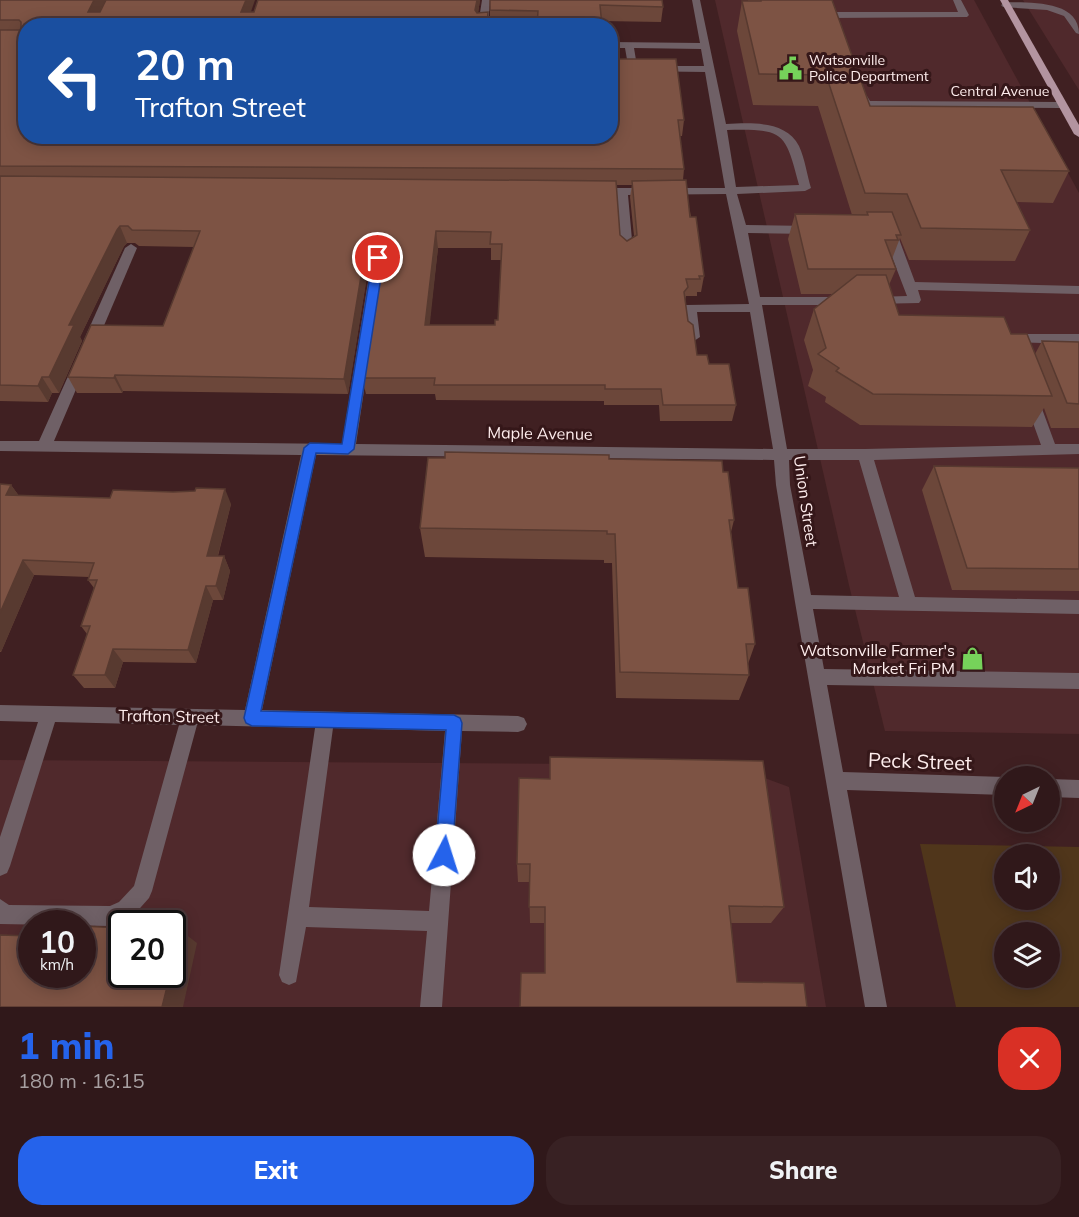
<!DOCTYPE html>
<meta charset="utf-8">
<style>
body{margin:0;font-family:Mulish,sans-serif;background:#382123;color:#f1f3f6;height:100vh;display:flex;flex-direction:column;font-size:22px;white-space:nowrap}
*{box-sizing:border-box;margin:0}
p{font-size:20px;color:#a8a0a2}
.icon{flex:none;width:33px;height:33px;fill:none;stroke:currentColor;stroke-width:2;stroke-linecap:round;stroke-linejoin:round}
.map{position:relative;height:1007px;overflow:hidden}
.panel{display:flex;flex-direction:column;background:#30181a;flex:1}
.panel>*{flex:none}
.banner{position:absolute;left:18px;top:18px;width:600px;height:126px;border-radius:24px;box-shadow:0 3px 15px #0003,0 0 0 2px #4b3739;background:#1a4fa0;color:#fff;overflow:hidden}
.needle{width:39px;rotate:223deg}
.buttons{position:absolute;left:994px;top:766px;display:grid;gap:12px}
.buttons a{display:grid;place-items:center;width:66px;height:66px;border-radius:50%;background:#30181a;box-shadow:0 3px 15px #0003,0 0 0 2px #4b3739;font-size:30px}
.speed{position:absolute;left:18px;top:910px;display:flex;gap:12px;font-size:30px;font-weight:700;text-align:center}
.speed>*{display:grid;place-content:center;width:78px;height:78px;border-radius:50%;background:#30181a;box-shadow:0 3px 15px #0003,0 0 0 2px #4b3739;line-height:1}
.speed small{font-size:15px;font-weight:400}
.speed .limit{border:3px solid #111;border-radius:9px;background:#fff;color:#111}
.pin{position:absolute;display:grid;place-items:center;width:51px;height:51px;color:#fff;margin:-26px;border:3px solid #fff;border-radius:50%;box-shadow:0 2px 6px #0007}
.me{position:absolute;width:66px;margin:-33px;rotate:5deg;stroke-linejoin:round;filter:drop-shadow(0 0 4px #0008)}
.turn{display:flex;align-items:center;gap:21px;height:126px;padding:0 18px;font-size:27px}
.turn .icon{width:78px;height:78px;stroke-width:2.5}
.turn b{display:block;font-size:42px;line-height:51px}
.round{display:grid;place-items:center;flex:none;width:63px;height:63px;border-radius:24px;background:#382123}
.head{display:flex;align-items:center;justify-content:space-between;height:102px;padding:0 18px}
h1{font-size:36px;font-weight:800;line-height:45px;color:#2563eb}
.button{display:flex;gap:12px;margin-top:auto;padding:12px 18px}
.button a{flex:1;height:69px;border-radius:24px;background:#2563eb;color:#fff;font-size:24px;font-weight:800;line-height:69px;text-align:center}
.button a+a{background:#382123;color:#f1f3f6}
.map>svg:first-child{display:block}
.built{fill:#50292c;fill-rule:evenodd}
.green{fill:#50361b;fill-rule:evenodd}
.lines{fill:none;stroke-linecap:round;stroke-linejoin:round}
.minor{fill:#6f6066;fill-rule:evenodd}
.major{fill:#b394a0;fill-rule:evenodd}
.wall{fill:#6c473a;fill-rule:evenodd}
.shaded-wall{fill:#583a30}
.building{fill:#7d5344;stroke:#583a30;stroke-width:1.5;fill-rule:evenodd}
.route{fill:#2563eb;stroke:#184099;stroke-width:1.5}
.labels{text-anchor:middle;dominant-baseline:central;stroke-width:6;stroke-linejoin:round;paint-order:stroke}
.far-poi-label{font-size:14px;fill:#feeded;stroke:#351719;text-anchor:start}
.far-street-label{font-size:14px;fill:#feeded;stroke:#351719}
.street-label{font-size:16px;fill:#feeded;stroke:#351719}
.poi-label{font-size:16px;fill:#feeded;stroke:#351719;text-anchor:end}
.near-street-label{font-size:20px;fill:#feeded;stroke:#351719}
</style>
<div class="map">
<svg width="1079" height="1007" viewBox="0 0 1079 1007">
<rect width="100%" height="100%" fill="#402022"/>
<!-- built -->
<g class="built">
<path d="M715,0h259l105,193v541l-194,-3 -36,-146z"/>
<path d="M1023,0h56v90z"/>
<path d="M0,760l729,5 60,22 37,220h-826zM32,924h50v51h-50zM122,924h50v51h-50z"/>
</g>
<!-- green -->
<path class="green" d="M920,844l159,3v160h-123zM1005,855h45v45h-45zM1005,933h45v45h-45z"/>
<g class="lines">
<!-- minor -->
<g class="minor">
<path d="M482,0h8l-2,26h-10z"/>
<path d="M692,0h8l26,124c25,-1 60,-4 73,22 6,13 8,29 12,42l-6,3 -68,3 9,31 64,1 6,4 -6,4 -62,-1 12,64h83l6,4 -6,4h-81l25,144h78l176,-4 -17,-47 7,-5 7,5 17,46h24v10l-205,6 41,137 164,3v14l-266,-5 11,60 255,4v16l-252,-4 16,87 162,5v18l-158,-5 40,217h-22l-70,-405 -19,-117 -2,-25 -458,-5 -54,255 256,6 6,2 3,6 -3,6 -6,2 -56,-1 -20,276h-22l7,-76 -121,-4 -10,55 -7,3 -7,-3 -3,-7 36,-247 -118,-3 -45,166 -3,7 -16,18 -23,10 -110,-2v-25l9,6 101,1 9,-4 15,-16 45,-161 -124,-3 -45,144 -3,7 -7,3v-39l38,-115 -38,-1v-16l245,5 56,-255 -301,-4v-10h39l35,-78h10l2,3 -32,75 288,3 30,-187 6,-4 6,4 -28,187 417,5 -23,-137h-53l3,25 -6,4 -6,-4 -4,-29 2,-3 63,-1 -23,-110 -98,1 5,56 -6,4 -6,-4 -4,-56 -20,-1 -6,-3 6,-3h128l-20,-116 -76,-1 -4,-23h-15v-6l90,1zM634,48l67,1 3,17h-67zM727,130c57,-1 58,1 72,55l-63,2zM789,460h70l40,137 -88,-2 -21,-110zM333,728l112,3 -16,180 -120,-4z"/>
<path d="M953,0h8l8,15 -2,2 -137,1 -5,-3 5,-3h128z"/>
<path d="M1006,2c25,1 73,-2 73,32l-3,-1 -12,-17 -17,-6 -44,-3 -2,-2z"/>
<path d="M858,87l4,1 8,13 191,1 5,3 -5,3 -194,-1 -4,-1 -10,-16z"/>
<path d="M888,227l8,4 19,51 164,4v8l-161,-4 3,10 -2,3 -47,1 -2,-3 6,-4 31,-1 -25,-65z"/>
<path d="M131,244l6,4 -40,94 -7,5 -5,-2 -2,-3 42,-94z"/>
<path d="M1010,334h69v10l-74,-2 -2,-3z"/>
<path d="M1050,779l29,1v18l-29,-1z"/>
</g>
<!-- major -->
<path class="major" d="M1000,0h8l71,125v12l-5,-3z"/>
</g>
<!-- wall -->
<g class="wall">
<path d="M0,0l250,12 230,-12 -2,13 -452,123h584v-77l74,61 -2,16h-2l4,33 -1,11 21,96 -3,16h-4v4h-11l-1,4 3,21 9,34 12,9 27,41 -4,16h-72l-1,-16h-55v-4l-168,-1 -1,-6h-69l-4,-16 20,-125 -3,-2 -9,6 -22,137 -225,-3 -1,2h-45l-9,-16 95,-51 31,-79 -55,-1 -4,-3h-8l-3,3 -44,91 2,4 -23,52h-7l-4,9 -48,-1zM616,185h16l-2,12 4,39 -7,5 -7,-6zM438,248h53v12h11l-4,60 -3,5h-66z"/>
<path d="M490,0l173,7 -2,15 -59,-1v5h-112z"/>
<path d="M748,0h84l38,106 199,65 -16,32 -36,-1 13,28 -15,31 -106,-1 -9,-22 -8,21 4,10 -7,16 10,30 112,19 24,20 7,-13 37,1v86h-28l-7,-20 -12,19 -172,-2 -35,-23 1,-5 -18,-11 5,-16 -9,-30 10,-31 18,-15h-31l-13,-55 7,-25 57,1 -34,-109 -65,-1 -16,-74 5,-30h6z"/>
<path d="M934,466l145,2v123l-127,-1 -30,-100z"/>
<path d="M723,472l11,48 -3,12 7,56 17,56 -7,20 1,11 -10,25 -123,-2 -4,-135h-8v-3l-179,-3 -5,-29z"/>
<path d="M0,484l11,1 8,11 212,8 -13,52h6l6,15 -7,29h-10l-17,63 -73,-1 -8,26h-31l-11,-13 14,-41 -6,-8 13,-38 -6,-8 1,-3 -55,-2 -33,77h-1z"/>
<path d="M519,778l265,129 -13,16h-40l6,59 70,25 -262,-34 -1,-50h-14l-1,-41h-11l-1,-18z"/>
</g>
<!-- shaded-wall -->
<g class="shaded-wall">
<path d="M94,0h14l-13,26 -7,-14z"/>
<path d="M246,0h9l-9,26 -5,-14z"/>
<path d="M477,0h3l-4,26 -1,-16z"/>
<path d="M120,226l7,17 -3,3 -44,91 2,4 -23,52 -10,-16 20,-52 48,-95z"/>
<path d="M436,231l2,17 -10,93 -3,-16z"/>
<path d="M377,235l2,16 -9,6 -22,137 -4,-15 23,-139z"/>
<path d="M115,375l8,16 -1,2 -8,-15z"/>
<path d="M42,377l10,16 -4,9 -10,-16z"/>
<path d="M11,485l11,15 -16,-5z"/>
<path d="M225,489l6,15 -17,66 -7,-14z"/>
<path d="M224,556l6,15 -7,29 -7,-14z"/>
<path d="M23,560l11,15 -33,77 -1,-2v-37z"/>
<path d="M206,586l7,14 -17,63 -8,-13z"/>
<path d="M113,649l10,13 -8,26 -10,-13z"/>
<path d="M180,930l17,13 -14,64h-21l8,-32h2v-12z"/>
</g>
<!-- building -->
<g class="building">
<path d="M0,0h94l-6,12h12l6,-12h140l-5,12h13l4,-12h219l-2,10 2,3 11,-1 -1,14h-461v110h584v-77h66l8,61h-6l6,49 -684,-3v-136h21v-8l-2,-2h-19z"/>
<path d="M490,0h172l1,7 -63,-2 2,21h-65l1,-15 -48,-1z"/>
<path d="M761,0h71l38,106 163,1 36,64 -68,-1 29,60 -109,-2 -14,-34 -42,-1 -39,-118 -67,-1 -17,-73h19z"/>
<path d="M0,176l616,5 4,54 7,6 10,-6 -5,-54 54,-1 4,37h6l8,59h-5l1,3h-14l2,8 -4,5 4,29 5,4 4,30h10l2,9h20l7,41h-73l-2,-16h-56v-4h-171l1,-7h-73l22,-137 -7,-6 -10,5 -23,139 -229,-4 -1,3 -46,-1 23,-52 72,1 37,-95 -68,-1 -4,-4h-8l-3,4 -48,95h5l-25,52h-7l-4,9 -38,-1zM436,231l55,1 -1,12h12l-4,76h-3v5h-70z"/>
<path d="M867,212h25l9,23h-5l2,5h-13l11,29h-88l-13,-55 73,1z"/>
<path d="M857,275h29l13,40 105,2 7,17h16l25,62 -179,-2 -37,-23 3,-3 -21,-14 8,-6 -12,-39z"/>
<path d="M1042,341l37,1v62l-12,-1z"/>
<path d="M445,452l164,3v4l113,2 1,11h5l6,48h-5l9,68h10l7,56h-9l3,31 -129,-3 -5,-138h-8v-3l-187,-3 8,-70h17z"/>
<path d="M934,466l145,2v101l-112,-1z"/>
<path d="M0,484l11,1 -5,10 104,3 3,-8 60,2 22,-1 1,-3 29,1 -18,67h17l-8,30h-10l-18,64 -75,-1 -8,26h-32l17,-49h-9l16,-46h-9l6,-17 -71,-3 -23,53z"/>
<path d="M550,757l213,4 21,146 -55,-1 8,76 67,1 3,24h-287l1,-34h24v-66h-16l1,-43h-13l2,-86 31,1z"/>
<path d="M82,926l40,2v47h48l-8,32h-162v-72l32,1v39h50z"/>
<path d="M172,930h8l-8,33z"/>
</g>
<!-- route -->
<path class="route" d="M378,254l6,4 -30,191 -6,5 -32,-1 -55,258 193,4 6,3 2,5 -10,132 -2,6 -6,3 -7,-3 -2,-6 11,-125 -194,-4 -6,-3 -2,-5 60,-270 6,-5 32,1 31,-186z"/>
<!-- icons -->
<defs>
<symbol id="civic-bare" viewBox="-9 -9 18 18"><path d="M-.6-6.5H3V-4.5H.6V-3L4-1V1h2V6H-6V1h2V-1L-.6-3ZM-1.2 2.5V6h2.4V2.5Z" fill="#76d25a" stroke="#351719" stroke-width="2.5" paint-order="stroke"/></symbol>
<symbol id="shop-bare" viewBox="-9 -9 18 18"><path d="M-5-2.5h2.3a2.7 3.5 0 0 1 5.4 0H5L5.5 6h-11ZM-1.5-2.5h3a1.5 2.3 0 0 0-3 0Z" fill="#76d25a" stroke="#351719" stroke-width="2.5" paint-order="stroke"/></symbol>
</defs>
<g fill-rule="evenodd">
<use href="#civic-bare" x="774" y="52" width="33" height="33"/>
<use href="#shop-bare" x="956" y="642" width="33" height="33"/>
</g>
<g class="labels">
<!-- far-poi labels -->
<g class="far-poi-label">
<text x="809" y="60">Watsonville<tspan x="809" dy="16">Police Department</tspan></text>
</g>
<!-- far-street labels -->
<g class="far-street-label">
<text x="1000" y="91">Central Avenue</text>
</g>
<!-- street labels -->
<g class="street-label">
<text transform="translate(540 433) rotate(1)">Maple Avenue</text>
<text transform="translate(806 501) rotate(82)">Union Street</text>
<text transform="translate(169 716) rotate(1)">Trafton Street</text>
</g>
<!-- poi labels -->
<g class="poi-label">
<text x="955" y="650">Watsonville Farmer's<tspan x="955" dy="18">Market Fri PM</tspan></text>
</g>
<!-- near-street labels -->
<g class="near-street-label">
<text transform="translate(920 761) rotate(2)">Peck Street</text>
</g>
</g>
</svg>
<div class="buttons">
<a><svg class="needle" viewBox="-14 -14 28 28"><path d="M0-13l5 13h-10z" fill="#e53935"/><path d="M0 13l5-13h-10z" fill="#a8a0a2"/></svg></a>
<a><svg class="icon" aria-label="sound" viewBox="0 0 24 24"><path d="M4 9h4l5-4v14l-5-4H4zM17 9q2 3 0 6"/></svg></a>
<a><svg class="icon" aria-label="layers" viewBox="0 0 24 24"><path d="M12 4l9 5-9 5-9-5zM3 14l9 5 9-5"/></svg></a>
</div>
<div class="speed"><div>10<small>km/h</small></div><div class="limit">20</div></div>
<div class="pin" style="left:378px;top:258px;background:#d93025"><svg class="icon" aria-label="arrive" viewBox="0 0 24 24"><path d="M6 21V4h12l-3 4 3 4H6"/></svg></div>
<svg class="me" style="left:444px;top:855px" viewBox="-20 -20 40 40"><circle r="19" fill="#fff"/><path d="M0-13L10 11 0 6-10 11z" fill="#2563eb"/></svg>
<div class="banner">
<div class="turn"><svg class="icon" aria-label="left" viewBox="0 0 24 24"><path d="M17 20v-9H6M10 6l-5 5 5 5"/></svg><div><b>20 m</b>Trafton Street</div></div>
</div>
</div>
<section class="panel">
<div class="head"><div><h1>1 min</h1><p>180 m · 16:15</p></div><a class="round" style="background:#d93025;color:#fff"><svg class="icon" aria-label="close" viewBox="0 0 24 24"><path d="M6 6l12 12M18 6L6 18"/></svg></a></div>
<div class="button"><a>Exit</a><a>Share</a></div>
</section>
